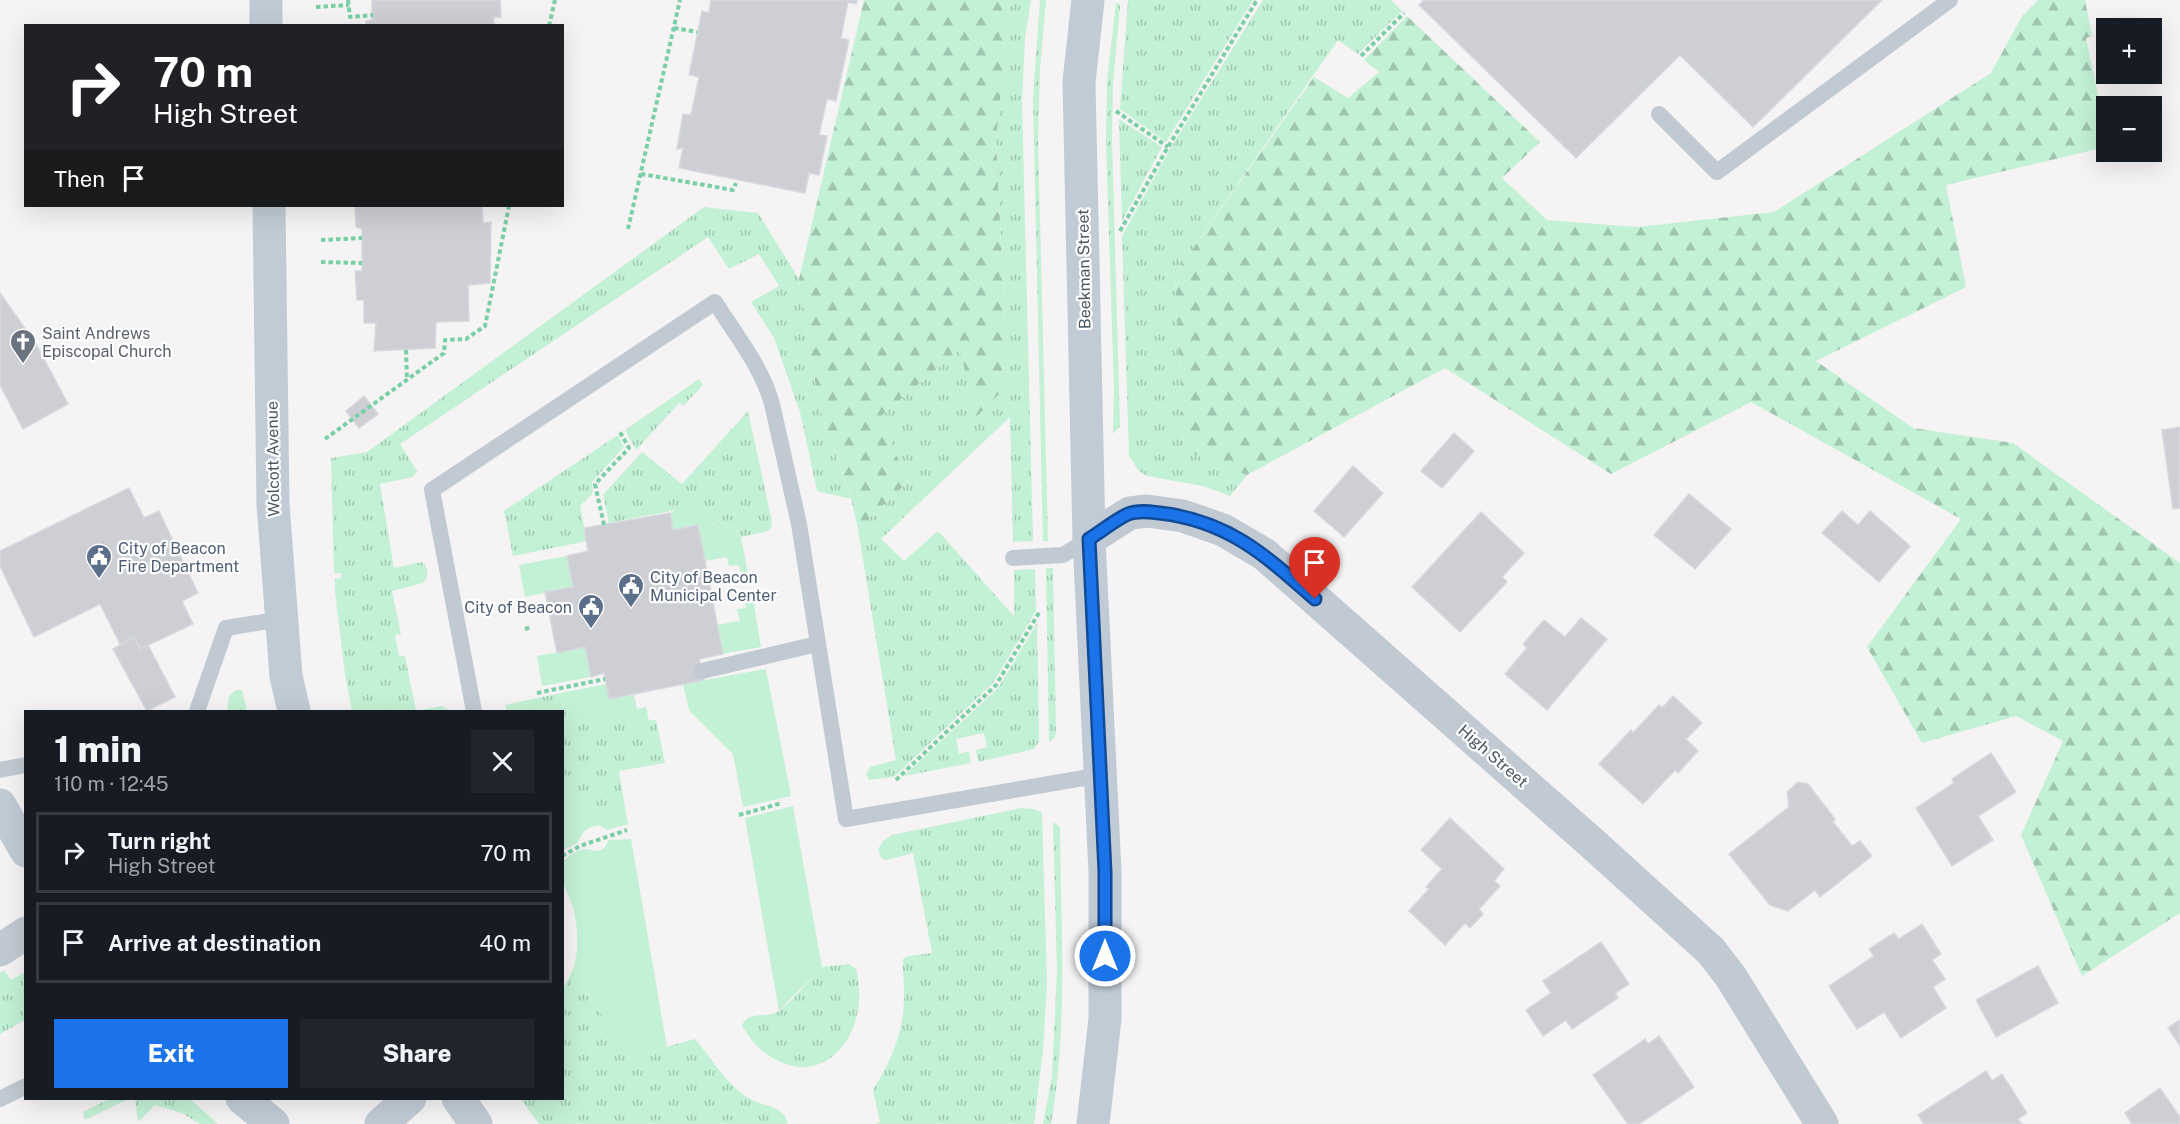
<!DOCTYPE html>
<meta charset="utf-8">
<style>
body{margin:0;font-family:"Public Sans",sans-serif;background:#20242c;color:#f1f3f6;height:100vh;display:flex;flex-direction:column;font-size:22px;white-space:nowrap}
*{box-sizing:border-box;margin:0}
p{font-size:20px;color:#9ea1a6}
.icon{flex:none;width:33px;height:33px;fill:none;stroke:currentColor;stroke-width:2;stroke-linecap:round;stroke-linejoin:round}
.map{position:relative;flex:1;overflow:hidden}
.side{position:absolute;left:24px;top:710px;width:540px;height:390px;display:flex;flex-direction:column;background:#171b24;border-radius:0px;box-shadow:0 6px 24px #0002}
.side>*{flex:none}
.top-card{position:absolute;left:24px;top:24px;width:540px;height:183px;border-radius:0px;box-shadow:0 6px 24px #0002;background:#202124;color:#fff;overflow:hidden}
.controls{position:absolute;left:2096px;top:18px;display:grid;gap:12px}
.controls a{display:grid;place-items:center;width:66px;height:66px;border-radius:0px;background:#171b24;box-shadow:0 6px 24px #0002;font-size:30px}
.pin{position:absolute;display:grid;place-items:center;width:51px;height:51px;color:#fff;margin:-62px -26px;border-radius:50% 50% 50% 0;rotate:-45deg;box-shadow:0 0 6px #0007}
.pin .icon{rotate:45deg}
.me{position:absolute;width:66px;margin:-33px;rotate:0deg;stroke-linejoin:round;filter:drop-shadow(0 0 4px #0008)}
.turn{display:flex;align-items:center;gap:21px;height:126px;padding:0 30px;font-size:27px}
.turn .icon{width:78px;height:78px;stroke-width:2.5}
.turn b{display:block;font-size:42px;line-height:51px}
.then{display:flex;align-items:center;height:57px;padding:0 30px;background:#0003;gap:12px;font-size:22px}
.round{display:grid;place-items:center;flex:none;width:63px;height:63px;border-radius:0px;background:#20242c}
.summary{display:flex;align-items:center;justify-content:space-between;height:102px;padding:0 30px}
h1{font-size:36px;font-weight:800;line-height:45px}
.action{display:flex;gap:12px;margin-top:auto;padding:12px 30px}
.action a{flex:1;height:69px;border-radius:0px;background:#1a73e8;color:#fff;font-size:24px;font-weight:800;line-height:69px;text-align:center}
.action a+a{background:#20242c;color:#f1f3f6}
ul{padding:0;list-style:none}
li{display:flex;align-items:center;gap:18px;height:81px;margin:0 12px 9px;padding:0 18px;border:3px solid #363941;border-radius:0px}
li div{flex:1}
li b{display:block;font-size:22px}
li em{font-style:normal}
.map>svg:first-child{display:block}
.grass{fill:url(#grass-tufts)}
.forest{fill:url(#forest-firs)}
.garden{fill:#c3f1d5}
.building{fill:#cdcfd5;stroke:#d7d9de;stroke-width:1.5}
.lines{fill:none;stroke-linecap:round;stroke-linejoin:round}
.path{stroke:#7ad0a6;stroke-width:4;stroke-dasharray:4.5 3;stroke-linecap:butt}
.lane{stroke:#c1cad2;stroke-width:16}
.street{stroke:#c1cad2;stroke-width:33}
.secondary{stroke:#c1cbd6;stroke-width:33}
.route-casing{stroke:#114b97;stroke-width:15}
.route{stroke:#1a73e8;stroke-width:10}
.labels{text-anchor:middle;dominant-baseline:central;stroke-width:4.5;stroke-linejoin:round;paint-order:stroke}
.street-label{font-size:16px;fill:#4a5661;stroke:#fff}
.worship-label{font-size:16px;fill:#5b616d;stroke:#fff;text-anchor:start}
.service-label{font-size:16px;fill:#4e5e75;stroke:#fff;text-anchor:start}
</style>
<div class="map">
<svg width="2180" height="1124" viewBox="0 0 2180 1124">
<defs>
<pattern id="grass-tufts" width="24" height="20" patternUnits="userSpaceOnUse" patternTransform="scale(1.5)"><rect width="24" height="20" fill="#c3f1d5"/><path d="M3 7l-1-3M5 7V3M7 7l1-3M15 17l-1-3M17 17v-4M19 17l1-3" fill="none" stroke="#a0c6b0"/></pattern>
<pattern id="forest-firs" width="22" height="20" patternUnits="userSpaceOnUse" patternTransform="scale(1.5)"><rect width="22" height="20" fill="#c3f1d5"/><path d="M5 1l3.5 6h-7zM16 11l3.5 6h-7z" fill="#a0c6b0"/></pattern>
</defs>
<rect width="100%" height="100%" fill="#f5f3f3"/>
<!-- grass -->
<g class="grass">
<path d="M1010,0h21l-6,38 -3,64 11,439 -20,1 -3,-125 -129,122 23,22 34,-30 76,85v-46l21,-1 1,42 -43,72 -99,94 -25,3 -3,-6 4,-7 26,-7 -38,-231 50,-47 -28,-65 80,-68 48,36 -12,-245z"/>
<path d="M1040,0h6l-6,69 -2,69 10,403h-5l-10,-443z"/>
<path d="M1128,0h125l-87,142 -46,-33z"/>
<path d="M1263,0h128l11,11 -44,43 -20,-14 -163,234 9,175 63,26 -17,21 -27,-10 -56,-10 -8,-5 -10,-15 -7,-220 48,-87z"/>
<path d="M1116,3l4,1v3l-7,75 -1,57 8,287 -7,8 1,-44 -8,-250 1,-59z"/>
<path d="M1119,119l43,28 -40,74z"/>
<path d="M704,207l54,6 41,66 20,127 32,93 -34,-8 -17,-79 -26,-74 -23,-36 28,-16 -20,-32 -30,15 -21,-32 -308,207 17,27 -4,6 -33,7 14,84 28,-6c7,7 7,14 1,21l-31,8 9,43 -6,1 4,21h6l11,55 26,-5 8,5h-98l-7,-37 -10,-82v-13l6,-1v-5h-7l-3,-115 36,-6z"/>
<path d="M699,379l4,6 -20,21 -3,-4 -44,48 -11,-20z"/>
<path d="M748,411l24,111 -1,6 -3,3 -27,6 -4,-6 -22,-4 -2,-4 -37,-13 -67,13 -6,-28 39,-43 40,32z"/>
<path d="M618,435l6,12 -32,35 1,11 -13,13 7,35 -74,15 -9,-45z"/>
<path d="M1046,568h7l3,165 -3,7 -4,2z"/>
<path d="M1037,623l2,112v6l-5,8 -56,13 -2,-12 11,-3 -3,-14 -28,6 3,15 10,-3 2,12 -67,13 95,-89z"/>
<path d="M236,690h6l5,21h-20l2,-15z"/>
<path d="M561,693l7,27h88l9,43 -46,8 5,31 -23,9 -38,-16 -1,-84h-55l-2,-6z"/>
<path d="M1021,808l13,1 8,4 5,171 -4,67 -9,73h-159l5,-2 -7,-32c18,-29 31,-58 31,-93 1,-13 -2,-25 -1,-38l5,-3 24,-3 -19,-100 -27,7 -5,-2 -3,-9 5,-8 9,-6z"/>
<path d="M1053,822l7,5v4c1,98 8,196 -9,293h-8l9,-48 5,-105z"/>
<path d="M849,964l7,5c17,64 -35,132 -97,79 -7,-6 -12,-15 -17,-22 5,-16 25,-7 37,-15 11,-7 32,-33 43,-44z"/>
<path d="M574,967l18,34 42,55 61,-17c18,21 32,47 57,61 14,7 32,6 36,24h-249l-19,-26h42l1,-108z"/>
<path d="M4,970l7,10 14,-8v48l-25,14v-61z"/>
<path d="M111,1098h19l-45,22 -2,-8z"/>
<path d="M135,1098h54l29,26h-18l-18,-11 -27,-8 -17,17z"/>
</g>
<!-- forest -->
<g class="forest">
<path d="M864,0h146l-14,140 12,245 -32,32 -16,-68 -80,68 28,65 -50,47 -7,-31 -32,-92 -20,-127z"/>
<path d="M2038,0h47l7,36 -6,2 20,95v14l-160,38 20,102 -150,74 97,67 100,15 167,120v350l-98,63 -61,-141 42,-94 -47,-25 -94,27 -55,-96 94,-128 -210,-117 -140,72 -166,-106 -198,107 -63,-25 -9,-176 139,-197 34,21 31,-26 -15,-12 43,-44 133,126 -38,36 45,42 90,7 137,-15 217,-139 31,-57z"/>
</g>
<!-- garden -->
<g class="garden">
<path d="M697,505l6,4 12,18c11,3 18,-2 26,10l8,42 -7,1 -3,-15 -10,1 -2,-9 -22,4 -7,-35 -25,4 -3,-17 12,-6z"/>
<path d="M567,556l6,31 -48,10 -6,-32z"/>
<path d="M752,593l9,54 -38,7 -6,-29 23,-4 -3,-12 9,-1 -2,-14z"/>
<path d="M585,647l6,30 -49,9 -5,-30z"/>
<path d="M766,669l25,127 -48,11 -10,-53 -44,-44 -6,-26z"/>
<path d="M606,684l3,15 25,-4 3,14 9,-2 3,14 -81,-1 -7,-27z"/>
<path d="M563,795l38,16 23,-9 4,22 -21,6 -8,-5c-12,2 -17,6 -21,18l-15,7z"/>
<path d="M793,806l29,161 -43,44 -34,-193z"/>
<path d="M631,839l36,208 -33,9 -42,-55 -18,-34 3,-16v-21l-3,-20 -11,-28v-21c5,-4 11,-9 17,-11 13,-4 20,9 29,-10z"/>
</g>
<!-- building -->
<g class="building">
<path d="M372,0h128l1,17h-7v9h-128v-5l6,-1z"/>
<path d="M711,0h146l-1,4 -8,-2 -7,36 8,2 -13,61 -9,-2 -8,36 8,1 -8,39 -10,-2 -4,20 -126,-25 4,-20 -6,1 6,-35 8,1 8,-38 -10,-2 13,-64 7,2z"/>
<path d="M1424,0h458l-129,127 -73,-72 -104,103 -157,-153z"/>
<path d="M355,206h127l1,17 8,-1 -1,61 -22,2 1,36 -33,1 -1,26 -61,3 2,-28h-12v-23h-7l-2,-29h7v-42l-6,-2z"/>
<path d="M0,293l36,51 32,60 -45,25 -23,-44z"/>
<path d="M364,396l14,18 -19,14 -13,-17z"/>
<path d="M2180,427v81l-7,1 -11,-79z"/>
<path d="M1454,433l20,18 -32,37 -21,-17z"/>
<path d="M1353,466l30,27 -39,44 -30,-26z"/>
<path d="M129,488l15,30 15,-7 39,82 -16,8 11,23 -53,25 -6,-12 -14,7 -20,-40 -66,33 -34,-71v-15z"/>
<path d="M1689,494l42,35 -36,40 -41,-34z"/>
<path d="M1842,511l16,14 12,-14 40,35 -31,36 -57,-49z"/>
<path d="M1481,512l43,41 -22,24 5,5 -47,50 -48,-45z"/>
<path d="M670,513l3,17 25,-5 25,129 -24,5 5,21 -95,19 -5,-26 -13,4 -6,-30 -28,6 -12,-61 28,-5 -6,-31 21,-5 -4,-23z"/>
<path d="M1581,618l26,21 -60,71 -42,-36 22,-26 -4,-4 21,-24 21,17z"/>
<path d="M134,637l6,12 8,-4 27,52 -28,14 -34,-62z"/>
<path d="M1673,696l29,27 -16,16 12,12 -20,22 -3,-3 -32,34 -44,-40 32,-34 2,3 26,-28 3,3z"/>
<path d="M1991,753l25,39 -38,24 15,24 -41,26 -36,-58 38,-25 -2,-4z"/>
<path d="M1798,782l10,2 27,35 -2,3 19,24 8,-5 12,15 -52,41 -5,-7 -27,21 -18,-6 -41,-51 60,-47 -2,-15z"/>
<path d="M1450,818l54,51 -10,12 6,5 -21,23 4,5 -13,14 -5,-5 -20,22 -36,-34 20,-22 -3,-2 16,-18 -21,-19z"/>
<path d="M1922,924l19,30 -9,6 13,19 -12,8 13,21 -45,30 -17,-26 -27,17 -28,-43 45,-30 -5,-7 25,-16 5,6z"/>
<path d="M1601,942l28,42 -14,9 3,5 -46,31 -6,-9 -23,16 -17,-26 25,-17 -8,-12z"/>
<path d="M2038,966l20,37 -62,34 -20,-37z"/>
<path d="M2180,1020v26l-12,-18z"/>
<path d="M1659,1036l35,51 -55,37h-11l-35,-49 52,-36 3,5z"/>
<path d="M1986,1071l6,10 10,-7 25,39 -9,6 4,5h-98l-6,-9z"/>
<path d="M2160,1088l20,29v7h-48l-7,-11z"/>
</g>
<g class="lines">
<!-- path -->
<g class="path">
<path d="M348,0l2,17 23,-2"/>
<path d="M316,7l33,-2"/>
<path d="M549,26l6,-26"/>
<path d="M674,28l23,4"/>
<path d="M1361,56l43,-43"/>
<path d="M1116,111l52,36"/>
<path d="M641,174l92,16 3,-7"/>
<path d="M628,229l52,-229"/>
<path d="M1120,231l48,-84 89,-147"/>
<path d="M321,240l41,-2"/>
<path d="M321,262l41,1"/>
<path d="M406,350l1,30"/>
<path d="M325,439l119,-86 1,-13 21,-1 19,-13 24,-120"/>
<path d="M604,525l-9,-41 34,-36 -9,-16"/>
<path d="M525,629l6,-2"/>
<path d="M537,693l68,-14"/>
<path d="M896,780l100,-95 44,-74"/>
<path d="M739,815l43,-12"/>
<path d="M562,856l18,-10 47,-16"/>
</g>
<!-- lane -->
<g class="lane">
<path d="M1659,114l58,58 233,-172"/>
<path d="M1013,558l50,-3 26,-16"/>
<path d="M702,671l115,-27"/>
<path d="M197,711l29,-83 56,-9"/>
<path d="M474,711l-42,-221 283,-188c20,32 47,65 57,102l27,120 47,295 255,-44"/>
<path d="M0,770l26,-5"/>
<path d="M0,1099l26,-13"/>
</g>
<!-- street -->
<g class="street">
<path d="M1089,539l41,-26 17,-2 36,5 40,14 41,24 329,290 118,107 20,26 91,147"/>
<path d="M0,950l26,-17"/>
</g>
<!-- secondary -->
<g class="secondary">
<path d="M266,0v26"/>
<path d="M1088,0l-9,82 10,457 16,333v147l-12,105"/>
<path d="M269,206l4,298 13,172 8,35"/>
<path d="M0,805l26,46"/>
<path d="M242,1098l31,26"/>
<path d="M458,1098l18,26"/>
<path d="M381,1124l29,-26"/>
</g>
</g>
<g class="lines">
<defs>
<path id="route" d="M1105,956v-84l-16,-333c13,-8 26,-19 39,-25 10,-4 23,-2 32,-1 69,8 106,43 155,86"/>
</defs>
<!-- route casing -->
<use href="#route" class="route-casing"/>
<!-- route -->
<use href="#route" class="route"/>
</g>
<!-- icons -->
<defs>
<symbol id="church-pin" viewBox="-11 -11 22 30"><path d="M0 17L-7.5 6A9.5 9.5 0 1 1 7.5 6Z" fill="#6b7280" stroke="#fff"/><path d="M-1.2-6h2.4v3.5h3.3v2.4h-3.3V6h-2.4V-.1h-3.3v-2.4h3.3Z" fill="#fff"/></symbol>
<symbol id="civic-pin" viewBox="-11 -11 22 30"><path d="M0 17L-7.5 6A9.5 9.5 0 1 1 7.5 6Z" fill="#5c6f8a" stroke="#fff"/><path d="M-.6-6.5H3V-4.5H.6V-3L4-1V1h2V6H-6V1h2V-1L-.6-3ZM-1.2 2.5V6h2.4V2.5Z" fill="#fff"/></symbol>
</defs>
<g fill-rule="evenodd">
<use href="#church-pin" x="8" y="327" width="30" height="40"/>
<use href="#civic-pin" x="84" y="542" width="30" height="40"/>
<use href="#civic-pin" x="616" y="571" width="30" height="40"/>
<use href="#civic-pin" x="576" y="592" width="30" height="40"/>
</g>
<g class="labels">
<!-- street labels -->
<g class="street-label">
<text transform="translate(1084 269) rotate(-91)">Beekman Street</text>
<text transform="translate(273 459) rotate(-91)">Wolcott Avenue</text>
<text transform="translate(1493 756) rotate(41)">High Street</text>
</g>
<!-- worship labels -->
<g class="worship-label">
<text x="42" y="333">Saint Andrews<tspan x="42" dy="18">Episcopal Church</tspan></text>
</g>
<!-- service labels -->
<g class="service-label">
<text x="118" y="548">City of Beacon<tspan x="118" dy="18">Fire Department</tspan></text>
<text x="650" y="577">City of Beacon<tspan x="650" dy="18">Municipal Center</tspan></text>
<text x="572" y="607" text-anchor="end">City of Beacon</text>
</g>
</g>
</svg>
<div class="controls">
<a>+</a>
<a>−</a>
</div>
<div class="pin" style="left:1315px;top:599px;background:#d93025"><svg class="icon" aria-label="arrive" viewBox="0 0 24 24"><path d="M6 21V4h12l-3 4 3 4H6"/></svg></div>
<svg class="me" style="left:1105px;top:956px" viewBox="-20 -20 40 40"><circle r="17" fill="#1a73e8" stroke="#fff" stroke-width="3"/><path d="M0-11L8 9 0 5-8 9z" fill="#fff"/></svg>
<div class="top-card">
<div class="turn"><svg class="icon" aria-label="right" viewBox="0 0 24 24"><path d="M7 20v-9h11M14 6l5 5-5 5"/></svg><div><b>70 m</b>High Street</div></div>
<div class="then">Then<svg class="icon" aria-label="arrive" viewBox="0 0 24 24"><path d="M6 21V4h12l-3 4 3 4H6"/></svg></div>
</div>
<section class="side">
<div class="summary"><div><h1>1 min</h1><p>110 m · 12:45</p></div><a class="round"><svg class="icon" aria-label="close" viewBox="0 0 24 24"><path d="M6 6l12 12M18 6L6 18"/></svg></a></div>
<ul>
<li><svg class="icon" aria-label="right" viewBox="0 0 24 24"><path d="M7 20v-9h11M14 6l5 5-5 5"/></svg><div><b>Turn right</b><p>High Street</p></div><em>70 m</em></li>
<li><svg class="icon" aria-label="arrive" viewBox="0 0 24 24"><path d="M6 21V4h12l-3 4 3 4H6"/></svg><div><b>Arrive at destination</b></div><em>40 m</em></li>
</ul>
<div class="action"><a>Exit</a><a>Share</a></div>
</section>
</div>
